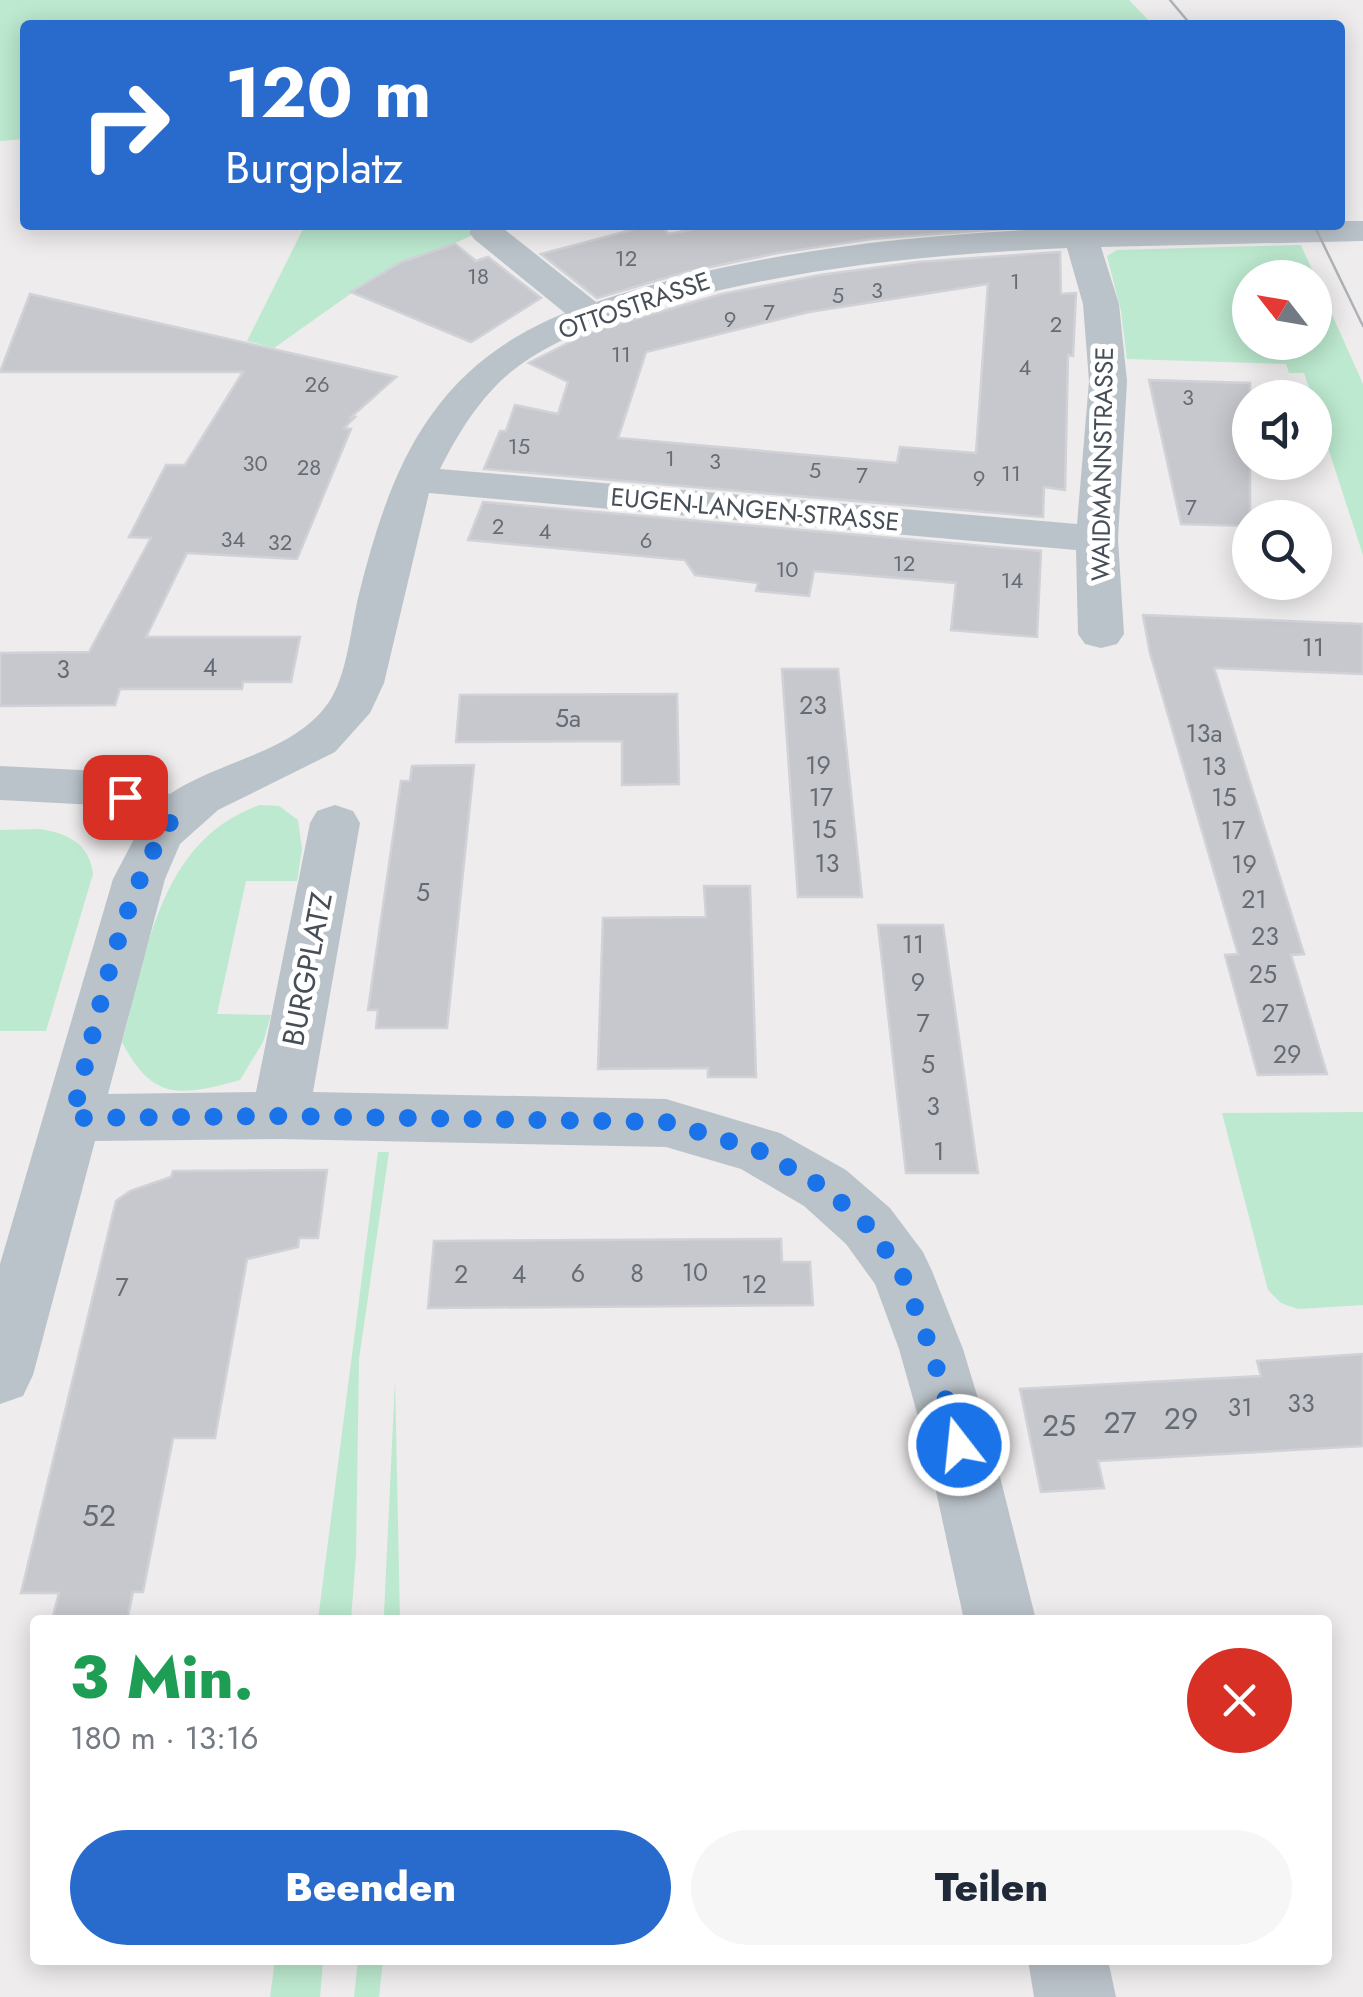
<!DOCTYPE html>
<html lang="de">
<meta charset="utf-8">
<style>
body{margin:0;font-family:Jost,sans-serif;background:#f6f6f7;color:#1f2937;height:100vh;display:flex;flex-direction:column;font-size:38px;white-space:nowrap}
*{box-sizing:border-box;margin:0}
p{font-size:32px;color:#747a83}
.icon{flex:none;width:55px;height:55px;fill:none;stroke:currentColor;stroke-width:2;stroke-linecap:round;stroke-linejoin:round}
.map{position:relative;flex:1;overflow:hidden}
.sheet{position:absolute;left:30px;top:1615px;width:1302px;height:350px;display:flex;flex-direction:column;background:#fff;border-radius:10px;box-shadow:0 5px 25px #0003}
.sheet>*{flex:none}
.banner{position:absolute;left:20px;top:20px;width:1325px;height:210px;border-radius:10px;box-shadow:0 5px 25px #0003;background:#286bcc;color:#fff;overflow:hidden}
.needle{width:65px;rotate:301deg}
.tools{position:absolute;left:1232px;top:260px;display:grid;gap:20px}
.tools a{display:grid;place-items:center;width:100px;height:100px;border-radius:50%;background:#fff;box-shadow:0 5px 25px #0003;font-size:50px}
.pin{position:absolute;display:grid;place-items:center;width:85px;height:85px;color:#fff;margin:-42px;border-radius:20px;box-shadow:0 5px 15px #0006}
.me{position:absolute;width:110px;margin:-55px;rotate:344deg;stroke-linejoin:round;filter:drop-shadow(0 0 8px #0008)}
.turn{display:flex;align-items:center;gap:35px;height:210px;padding:0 40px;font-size:45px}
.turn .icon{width:130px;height:130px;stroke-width:2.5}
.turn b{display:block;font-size:70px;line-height:85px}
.round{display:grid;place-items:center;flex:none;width:105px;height:105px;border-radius:52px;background:#f6f6f7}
.head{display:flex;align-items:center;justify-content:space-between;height:170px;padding:0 40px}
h1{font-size:60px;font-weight:800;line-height:75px;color:#1e9e55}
.action{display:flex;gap:20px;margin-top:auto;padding:20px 40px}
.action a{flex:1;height:115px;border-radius:60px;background:#286bcc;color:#fff;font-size:40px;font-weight:800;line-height:115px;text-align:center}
.action a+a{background:#f6f6f7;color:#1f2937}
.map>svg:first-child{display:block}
.green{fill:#bce9cf;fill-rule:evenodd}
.building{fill:#c7c8ce;stroke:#d0d2d7;stroke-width:2.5;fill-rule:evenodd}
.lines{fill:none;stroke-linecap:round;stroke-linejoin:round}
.minor{fill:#bbc3ca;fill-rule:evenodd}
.tram{stroke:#aeb1b6;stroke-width:2.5}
.route{stroke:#1a73e8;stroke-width:18;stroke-dasharray:0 32.4}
.labels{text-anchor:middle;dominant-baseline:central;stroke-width:10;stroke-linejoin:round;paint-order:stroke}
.far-number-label{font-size:22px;fill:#666c75}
.far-street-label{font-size:25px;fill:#464e57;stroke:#fff}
.number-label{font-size:25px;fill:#666c75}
.street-label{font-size:30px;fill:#464e57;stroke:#fff}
.near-number-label{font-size:30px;fill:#666c75}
</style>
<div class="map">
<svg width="1363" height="1997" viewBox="0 0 1363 1997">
<rect width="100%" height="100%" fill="#eeecec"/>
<!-- green -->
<g class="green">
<path d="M0,0h1129l24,25h-1128v114l-25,2z"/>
<path d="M305,225h154l16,9 -112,51 -89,63 -27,-7z"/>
<path d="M1301,245l62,139v171l-48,-147v-10l-3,-1 -8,-24h-15l-3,-9 -159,-5 -6,-48 -14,-55 10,-6zM1250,278h65v64h-65z"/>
<path d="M260,805l19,1 19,14 4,29 -5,32h-51l-29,133 54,1 -8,27 -23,38c-59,16 -87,22 -118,-38 25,-89 37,-202 138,-237z"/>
<path d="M39,829c28,4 50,14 54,45l-47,157h-46v-201z"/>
<path d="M1363,1112v193l-65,4 -17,-6 -13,-13 -46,-177z"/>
<path d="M378,1152h11l-30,207 -3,196 -5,65h-33z"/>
<path d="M395,1381l5,239h-16v-6z"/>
<path d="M275,1960h48l-3,37h-50z"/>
<path d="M358,1960h25l-4,37h-25z"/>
</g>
<!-- building -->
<g class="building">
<path d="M650,225h9l10,9 47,-9h338l-183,14 -93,14 -92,19 -89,26 -56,-44z"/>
<path d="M455,244l21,17 12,-4 53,41 -70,44 -120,-50 50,-30z"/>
<path d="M1060,252l1,42 15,-1 -3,63 -5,-1 -3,135 -21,-3 -1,30 -559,-48 16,-38h6l9,-26 43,9 10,-32 -39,-19 61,-31 132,-38 98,-19 98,-13zM988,284l-12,169 -76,-6 -3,16 -279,-25 28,-86 163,-40z"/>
<path d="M30,294l366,83 -45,40h4l-11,11 7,1 -54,130 -110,-6 -41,84h154l-9,45h-48l-1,7h-122l-5,16 -115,1v-53l89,-1 62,-114 -22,-1 37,-72h19l58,-93h-243z"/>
<path d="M1149,380l101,3v143l-69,-2z"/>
<path d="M483,502l558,49 -4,86 -86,-7 5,-47 -142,-12 -5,25 -53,-5 2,-8 -63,-8 -10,-15 -217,-20z"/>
<path d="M1143,615l220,9v50l-149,-6 90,286 -13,1 36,119 -69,1 -33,-120 13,-1 -88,-301z"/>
<path d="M782,669h56l24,228h-64z"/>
<path d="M677,694l2,90 -57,1v-44l-166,1 4,-47z"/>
<path d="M474,765l-27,263h-71l2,-18h-10l33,-229h9l2,-15z"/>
<path d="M704,886h46l6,191h-48v-9l-110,1 5,-151 103,-1z"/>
<path d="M878,925h65l35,248h-72z"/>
<path d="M327,1170l-9,68h-19l-1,9 -51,12 -32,179h-42l-30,154h-10l-6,28h-75l7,-27h-38l95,-392 14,-10 41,-14 2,-6z"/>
<path d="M781,1239l1,23h28l3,43 -385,3 6,-67z"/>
<path d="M1363,1354v92l-265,15 6,27 -63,4 -21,-103 241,-13 -4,-15z"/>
</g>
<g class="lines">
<!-- minor -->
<g class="minor">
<path d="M1340,221h23v20l-262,6 18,57 8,77 -9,158 6,95 -7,10 -16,4 -16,-4 -7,-10 -2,-84 -647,-57 -45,190 -14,30 -35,39 -117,58 -38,34 -15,35 -57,215 148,-2 54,-269 7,-12 18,-6 18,6 7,12 -47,269 353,7 114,34 66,37 44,38 33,44 9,19 31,78 29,96 44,175h-72l-38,-175 -27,-96 -24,-65 -29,-40 -42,-38 -63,-37 -75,-22 -386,-8 -185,2 -62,234 -10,21 -23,8v-140l113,-385 30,-57 -47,-17 -96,-5v-34l100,5 70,23c49,-34 130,-42 162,-97 16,-28 19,-71 27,-103 32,-129 74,-228 206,-281l-91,-74 -5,-7 5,-7h25l97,77c241,-79 494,-77 744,-77zM1067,248l16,56 6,77 -12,143 -637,-55c18,-36 41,-73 72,-98 46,-36 105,-54 161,-69 129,-35 260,-48 394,-54z"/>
<path d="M1028,1960h80l8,37h-82z"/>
</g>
<!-- tram -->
<g class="tram">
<path d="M1170,0l21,25"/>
<path d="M1314,225l49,101"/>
</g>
</g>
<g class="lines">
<!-- route -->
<path class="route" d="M125,797l51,17c-55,73 -80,214 -104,304l208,-2 386,6 92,28 67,38 43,38 33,45 30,78 28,96"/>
</g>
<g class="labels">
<!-- far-number labels -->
<g class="far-number-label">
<text x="626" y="258">12</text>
<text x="478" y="276">18</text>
<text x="1015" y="281">1</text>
<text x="877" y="290">3</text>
<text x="838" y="295">5</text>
<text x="769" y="312">7</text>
<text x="730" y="319">9</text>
<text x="1056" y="324">2</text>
<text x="621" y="354">11</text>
<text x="1025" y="367">4</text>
<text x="317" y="384">26</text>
<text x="1188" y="397">3</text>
<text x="519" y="446">15</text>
<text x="670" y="458">1</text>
<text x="715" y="461">3</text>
<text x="255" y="463">30</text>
<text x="309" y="467">28</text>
<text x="815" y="470">5</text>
<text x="1011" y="473">11</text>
<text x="862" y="475">7</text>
<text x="979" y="478">9</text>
<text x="1191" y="507">7</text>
<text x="498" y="526">2</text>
<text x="545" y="531">4</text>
<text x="233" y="539">34</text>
<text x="646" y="540">6</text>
<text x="280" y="542">32</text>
<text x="904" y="563">12</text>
<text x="787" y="569">10</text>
<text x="1012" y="580">14</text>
</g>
<!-- far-street labels -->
<g class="far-street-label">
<text transform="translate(634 305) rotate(-19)">OTTOSTRASSE</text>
<text transform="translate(1102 464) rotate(-89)">WAIDMANNSTRASSE</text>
<text transform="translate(755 509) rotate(5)">EUGEN-LANGEN-STRASSE</text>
</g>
<!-- number labels -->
<g class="number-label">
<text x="1313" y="647">11</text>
<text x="210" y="667">4</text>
<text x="63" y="669">3</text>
<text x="813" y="705">23</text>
<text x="568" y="718">5a</text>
<text x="1204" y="733">13a</text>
<text x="818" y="765">19</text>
<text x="1214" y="766">13</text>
<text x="821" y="797">17</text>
<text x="1224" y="797">15</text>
<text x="824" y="829">15</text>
<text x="1233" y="830">17</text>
<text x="827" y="863">13</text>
<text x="1244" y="864">19</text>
<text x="423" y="892">5</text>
<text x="1254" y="899">21</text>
<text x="1265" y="936">23</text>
<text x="913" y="944">11</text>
<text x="1263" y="974">25</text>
<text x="918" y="982">9</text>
<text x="1275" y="1013">27</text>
<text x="923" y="1023">7</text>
<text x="1287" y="1054">29</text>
<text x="928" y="1064">5</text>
<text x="933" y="1106">3</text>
<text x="939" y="1151">1</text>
<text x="695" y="1272">10</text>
<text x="578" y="1273">6</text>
<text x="637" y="1273">8</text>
<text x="461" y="1274">2</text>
<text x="519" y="1274">4</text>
<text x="754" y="1284">12</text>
<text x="122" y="1287">7</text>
<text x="1301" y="1403">33</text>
<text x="1240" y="1407">31</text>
</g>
<!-- street labels -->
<g class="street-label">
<text transform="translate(307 969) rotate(-79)">BURGPLATZ</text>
</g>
<!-- near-number labels -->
<g class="near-number-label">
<text x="1181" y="1418">29</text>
<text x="1120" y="1422">27</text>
<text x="1059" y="1425">25</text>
<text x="99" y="1515">52</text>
</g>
</g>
</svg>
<div class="tools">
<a><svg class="needle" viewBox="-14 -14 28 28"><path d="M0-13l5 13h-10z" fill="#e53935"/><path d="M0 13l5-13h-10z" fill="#747a83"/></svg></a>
<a><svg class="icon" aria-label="sound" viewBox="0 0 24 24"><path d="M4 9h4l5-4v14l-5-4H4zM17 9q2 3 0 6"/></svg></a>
<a><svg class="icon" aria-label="search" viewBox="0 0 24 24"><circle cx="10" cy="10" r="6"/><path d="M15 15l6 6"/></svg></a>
</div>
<div class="pin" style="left:125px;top:797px;background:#d93025"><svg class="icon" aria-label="arrive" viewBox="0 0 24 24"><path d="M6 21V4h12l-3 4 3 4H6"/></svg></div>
<svg class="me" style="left:959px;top:1445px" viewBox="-20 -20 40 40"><circle r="17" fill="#1a73e8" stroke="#fff" stroke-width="3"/><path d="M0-11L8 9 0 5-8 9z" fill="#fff"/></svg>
<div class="banner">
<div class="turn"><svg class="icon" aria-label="right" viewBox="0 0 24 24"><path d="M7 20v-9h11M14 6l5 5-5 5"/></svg><div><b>120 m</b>Burgplatz</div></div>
</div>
<section class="sheet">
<div class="head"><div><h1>3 Min.</h1><p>180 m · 13:16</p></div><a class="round" style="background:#d93025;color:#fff"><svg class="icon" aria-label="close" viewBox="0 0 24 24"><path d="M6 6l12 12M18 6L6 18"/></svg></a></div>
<div class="action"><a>Beenden</a><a>Teilen</a></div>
</section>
</div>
